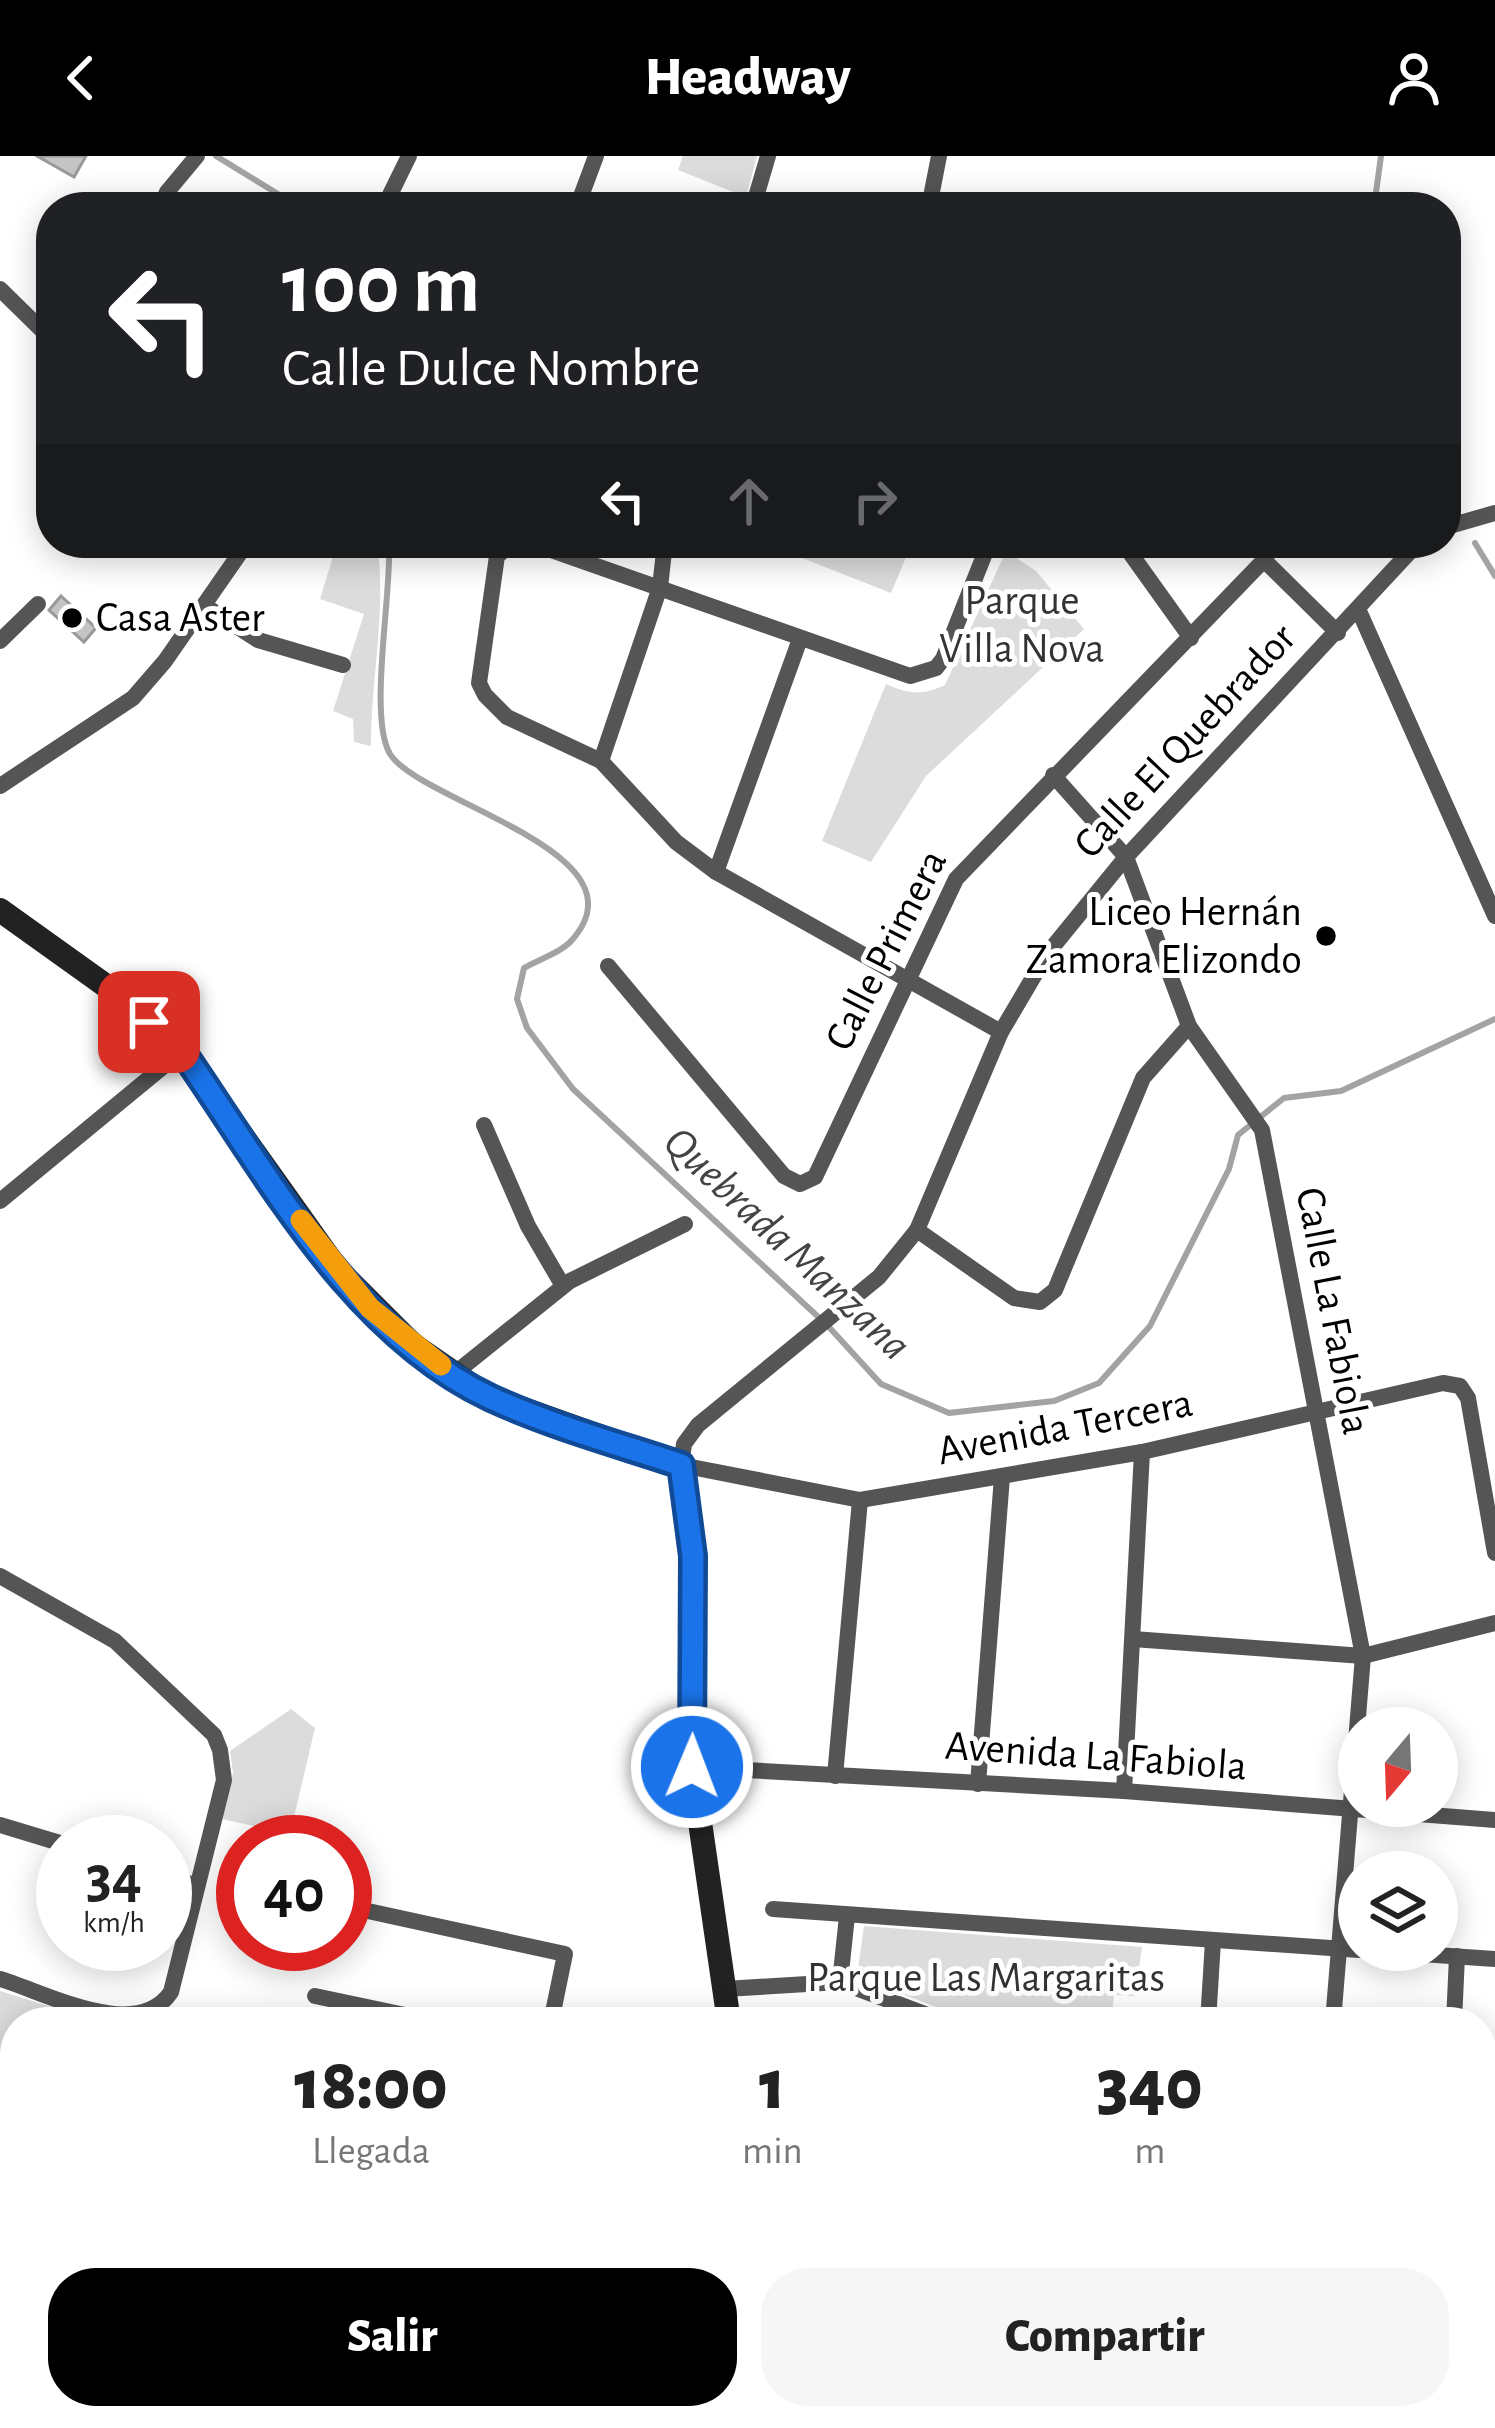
<!DOCTYPE html>
<html lang="es">
<meta charset="utf-8">
<style>
body{margin:0;font-family:"Alegreya Sans",sans-serif;background:#f6f6f6;color:#222;height:100vh;display:flex;flex-direction:column;font-size:45px;white-space:nowrap}
*{box-sizing:border-box;margin:0}
p{font-size:39px;color:#767676}
.icon{flex:none;width:66px;height:66px;fill:none;stroke:currentColor;stroke-width:2;stroke-linecap:round;stroke-linejoin:round}
.map{position:relative;flex:1;overflow:hidden}
.drawer{position:absolute;left:0px;top:1851px;width:1497px;height:423px;display:flex;flex-direction:column;background:#fff;border-radius:48px 48px 0 0;box-shadow:0 6px 30px #0003}
.drawer>*{flex:none}
.top-card{position:absolute;left:36px;top:36px;width:1425px;height:366px;border-radius:48px;box-shadow:0 6px 30px #0003;background:#202124;color:#fff;overflow:hidden}
.needle{width:78px;rotate:199deg}
.controls{position:absolute;left:1338px;top:1551px;display:grid;gap:24px}
.controls a{display:grid;place-items:center;width:120px;height:120px;border-radius:50%;background:#fff;box-shadow:0 6px 30px #0003;font-size:60px}
.speed{position:absolute;left:36px;top:1659px;display:flex;gap:24px;font-size:60px;font-weight:700;text-align:center}
.speed>*{display:grid;place-content:center;width:156px;height:156px;border-radius:50%;background:#fff;box-shadow:0 6px 30px #0003;line-height:1}
.speed small{font-size:30px;font-weight:400}
.speed .limit{border:18px solid #d22;background:#fff;color:#111}
.pin{position:absolute;display:grid;place-items:center;width:102px;height:102px;color:#fff;margin:-51px;border-radius:24px;box-shadow:0 6px 18px #0006}
.me{position:absolute;width:132px;margin:-66px;rotate:1deg;stroke-linejoin:round;filter:drop-shadow(0 0 9px #0008)}
.turn{display:flex;align-items:center;gap:42px;height:252px;padding:0 48px;font-size:54px}
.turn .icon{width:156px;height:156px;stroke-width:2.5}
.turn b{display:block;font-size:84px;line-height:102px}
.lanes{display:flex;align-items:center;height:114px;padding:0 48px;background:#0003;justify-content:center;gap:60px;direction:ltr}
.lanes .off{opacity:.35}
.eta{display:flex;justify-content:space-evenly;align-items:center;height:204px;text-align:center}
.eta b{font-size:72px;font-weight:800;line-height:84px}
.button{display:flex;gap:24px;margin-top:auto;padding:24px 48px}
.button a{flex:1;height:138px;border-radius:48px;background:#000;color:#fff;font-size:48px;font-weight:800;line-height:138px;text-align:center}
.button a+a{background:#f6f6f6;color:#222}
header{display:flex;justify-content:space-between;align-items:center;height:156px;padding:0 48px;background:#000;color:#fff;font-size:54px;font-weight:800}
.map>svg:first-child{display:block}
.green{fill:#dcdcdc}
.lines{fill:none;stroke-linecap:round;stroke-linejoin:round}
.stream{stroke:#a3a3a3;stroke-width:6}
.river{stroke:#a3a3a3;stroke-width:36}
.building{fill:#c4c4c4;stroke:#999;stroke-width:3}
.street{stroke:#555;stroke-width:16}
.secondary{stroke:#222;stroke-width:24}
.route-casing{stroke:#114b97;stroke-width:30}
.route{stroke:#1a73e8;stroke-width:21}
.slow{stroke:#f59e0b;stroke-width:21}
.poi-dot{fill:#000;stroke:#fff;stroke-width:4.5}
.labels{text-anchor:middle;dominant-baseline:central;stroke-width:10;stroke-linejoin:round;paint-order:stroke}
.park-label{font-size:42px;fill:#333;stroke:#fff}
.poi-label{font-size:42px;fill:#000;stroke:#fff;text-anchor:start}
.street-label{font-size:42px;fill:#000;stroke:#fff}
.water-label{font-size:45px;font-style:italic;fill:#444;stroke:#fff}
</style>
<header><svg class="icon" aria-label="back" viewBox="0 0 24 24"><path d="M15 5l-7 7 7 7"/></svg>Headway<svg class="icon" aria-label="person" viewBox="0 0 24 24"><circle cx="12" cy="8" r="4"/><path d="M4 21q1-7 8-7t8 7"/></svg></header>
<div class="map">
<svg width="1495" height="2272" viewBox="0 0 1495 2272">
<rect width="100%" height="100%" fill="#fff"/>
<!-- green -->
<g class="green">
<path d="M683,0h74l-11,41 -68,-27z"/>
<path d="M337,387h40c10,66 -6,135 -6,203l-17,-4 -1,-23 -20,-8 31,-97 -44,-15z"/>
<path d="M778,387h134l-21,50 -114,-45z"/>
<path d="M1006,395l30,20 48,58 -158,147 -55,86 -49,-21 64,-157c22,10 36,12 59,1z"/>
<path d="M291,1553l24,19 -25,106 -68,-15 11,-46 -3,-22z"/>
<path d="M864,1770l278,21 -7,49 -21,-1 -3,27h-137l-117,-46z"/>
<path d="M0,1835l84,26 -1,5h-68v153l-15,-12z"/>
<path d="M0,2031l15,14v152l-15,-21z"/>
<path d="M63,2259h380l-4,13h-365z"/>
</g>
<g class="lines">
<!-- stream -->
<g class="stream">
<path d="M216,0l83,51"/>
<path d="M1374,51l7,-51"/>
<path d="M389,387c3,50 -21,174 1,211 31,49 260,98 182,186 -10,12 -34,20 -48,28l-7,31 10,29 46,61 255,237 53,58 68,29 105,-12 45,-18 51,-57 79,-157 9,-34 46,-37 57,-7 154,-72"/>
<path d="M1475,387l20,33"/>
</g>
<!-- river -->
<g class="river">
<path d="M0,2081l15,15"/>
<path d="M404,2272l7,-13"/>
</g>
</g>
<!-- building -->
<g class="building">
<path d="M37,0h49l-12,21z"/>
<path d="M61,440l35,32 -12,14 -35,-32z"/>
</g>
<g class="lines">
<!-- street -->
<g class="street">
<path d="M161,51l6,-15 30,-36"/>
<path d="M384,51l25,-51"/>
<path d="M577,51l19,-51"/>
<path d="M753,51l15,-51"/>
<path d="M929,51l10,-51"/>
<path d="M0,133l51,50"/>
<path d="M1446,371l49,-14"/>
<path d="M513,387l-16,13 -18,127 6,12 22,22 94,44 75,81 40,30 285,160"/>
<path d="M531,387l379,133 26,-8 7,-9 46,-116"/>
<path d="M1123,387l68,95"/>
<path d="M1274,387l-10,17 74,73"/>
<path d="M1418,387l-292,314 -79,97 -46,78 -84,198 -38,47 -181,148 -14,19 -3,21 179,35 282,-48 301,-69 17,3 8,12 27,155"/>
<path d="M205,450l53,34 85,25"/>
<path d="M1359,455l136,305"/>
<path d="M0,485l38,-37"/>
<path d="M601,605l59,-174 5,-44"/>
<path d="M1053,619l73,82 63,169 73,104 101,526 -30,366"/>
<path d="M0,630l133,-88 32,-37 82,-118"/>
<path d="M716,716l84,-233"/>
<path d="M608,810l176,210 16,8 15,-7 141,-298 308,-319"/>
<path d="M484,969l44,101 35,60"/>
<path d="M0,1045l182,-150"/>
<path d="M917,1074l97,68 26,4 15,-12 88,-212 46,-52"/>
<path d="M454,1218l116,-93 115,-57"/>
<path d="M0,1420l115,65 99,94 6,15 4,30 -53,212c-34,51 -124,1 -171,-13"/>
<path d="M1133,1483l230,17 132,-33"/>
<path d="M692,1611l432,24 371,29"/>
<path d="M835,1620l25,-276"/>
<path d="M978,1628l24,-307"/>
<path d="M1124,1635l18,-339"/>
<path d="M0,1669l63,19"/>
<path d="M165,1720l32,10"/>
<path d="M345,1750l220,48 -14,68"/>
<path d="M773,1753l586,41"/>
<path d="M1362,1794l133,9"/>
<path d="M840,1826l7,-66"/>
<path d="M725,1833l115,-7 106,40"/>
<path d="M315,1840l123,26"/>
<path d="M1208,1866l5,-81"/>
<path d="M1454,1866l3,-66"/>
<path d="M1482,1990l13,1"/>
<path d="M596,2259l5,7"/>
</g>
<!-- secondary -->
<g class="secondary">
<path d="M0,754l116,83 66,58 155,218 76,76 74,51 194,69 12,91 -1,211 37,255"/>
<path d="M808,2259l12,13"/>
</g>
</g>
<g class="lines">
<defs>
<path id="route" d="M149,866l33,29c85,122 168,281 309,347 61,28 127,46 190,67l12,91 -1,211"/>
</defs>
<!-- route casing -->
<use href="#route" class="route-casing"/>
<!-- route -->
<use href="#route" class="route"/>
<!-- slow -->
<path class="slow" d="M301,1064l69,88 71,57"/>
</g>
<!-- markers -->
<g class="poi-dot">
<circle cx="72" cy="462" r="12"/>
<circle cx="1326" cy="780" r="12"/>
</g>
<g class="labels">
<!-- park labels -->
<g class="park-label">
<text x="1022" y="445">Parque<tspan x="1022" dy="48">Villa Nova</tspan></text>
<text x="986" y="1822">Parque Las Margaritas</text>
</g>
<!-- poi labels -->
<g class="poi-label">
<text x="96" y="462">Casa Aster</text>
<text x="1302" y="756" text-anchor="end">Liceo Hernán<tspan x="1302" dy="48">Zamora Elizondo</tspan></text>
</g>
<!-- street labels -->
<g class="street-label">
<text transform="translate(1185 585) rotate(-47)">Calle El Quebrador</text>
<text transform="translate(886 794) rotate(-63)">Calle Primera</text>
<text transform="translate(1333 1155) rotate(79)">Calle La Fabiola</text>
<text transform="translate(1065 1271) rotate(-11)">Avenida Tercera</text>
<text transform="translate(1096 1600) rotate(4)">Avenida La Fabiola</text>
</g>
<!-- water labels -->
<g class="water-label">
<text transform="translate(787 1088) rotate(43)">Quebrada Manzana</text>
</g>
</g>
</svg>
<div class="controls">
<a><svg class="needle" viewBox="-14 -14 28 28"><path d="M0-13l5 13h-10z" fill="#e53935"/><path d="M0 13l5-13h-10z" fill="#767676"/></svg></a>
<a><svg class="icon" aria-label="layers" viewBox="0 0 24 24"><path d="M12 4l9 5-9 5-9-5zM3 14l9 5 9-5"/></svg></a>
</div>
<div class="speed"><div>34<small>km/h</small></div><div class="limit">40</div></div>
<div class="pin" style="left:149px;top:866px;background:#d93025"><svg class="icon" aria-label="arrive" viewBox="0 0 24 24"><path d="M6 21V4h12l-3 4 3 4H6"/></svg></div>
<svg class="me" style="left:692px;top:1611px" viewBox="-20 -20 40 40"><circle r="17" fill="#1a73e8" stroke="#fff" stroke-width="3"/><path d="M0-11L8 9 0 5-8 9z" fill="#fff"/></svg>
<div class="top-card">
<div class="turn"><svg class="icon" aria-label="left" viewBox="0 0 24 24"><path d="M17 20v-9H6M10 6l-5 5 5 5"/></svg><div><b>100 m</b>Calle Dulce Nombre</div></div>
<div class="lanes"><svg class="icon" aria-label="left" viewBox="0 0 24 24"><path d="M17 20v-9H6M10 6l-5 5 5 5"/></svg><svg class="icon off" aria-label="ahead" viewBox="0 0 24 24"><path d="M12 20V5M6 11l6-6 6 6"/></svg><svg class="icon off" aria-label="right" viewBox="0 0 24 24"><path d="M7 20v-9h11M14 6l5 5-5 5"/></svg></div>
</div>
<section class="drawer">
<div class="eta">
<div><b>18:00</b><p>Llegada</p></div>
<div><b>1</b><p>min</p></div>
<div><b>340</b><p>m</p></div>
</div>
<div class="button"><a>Salir</a><a>Compartir</a></div>
</section>
</div>
